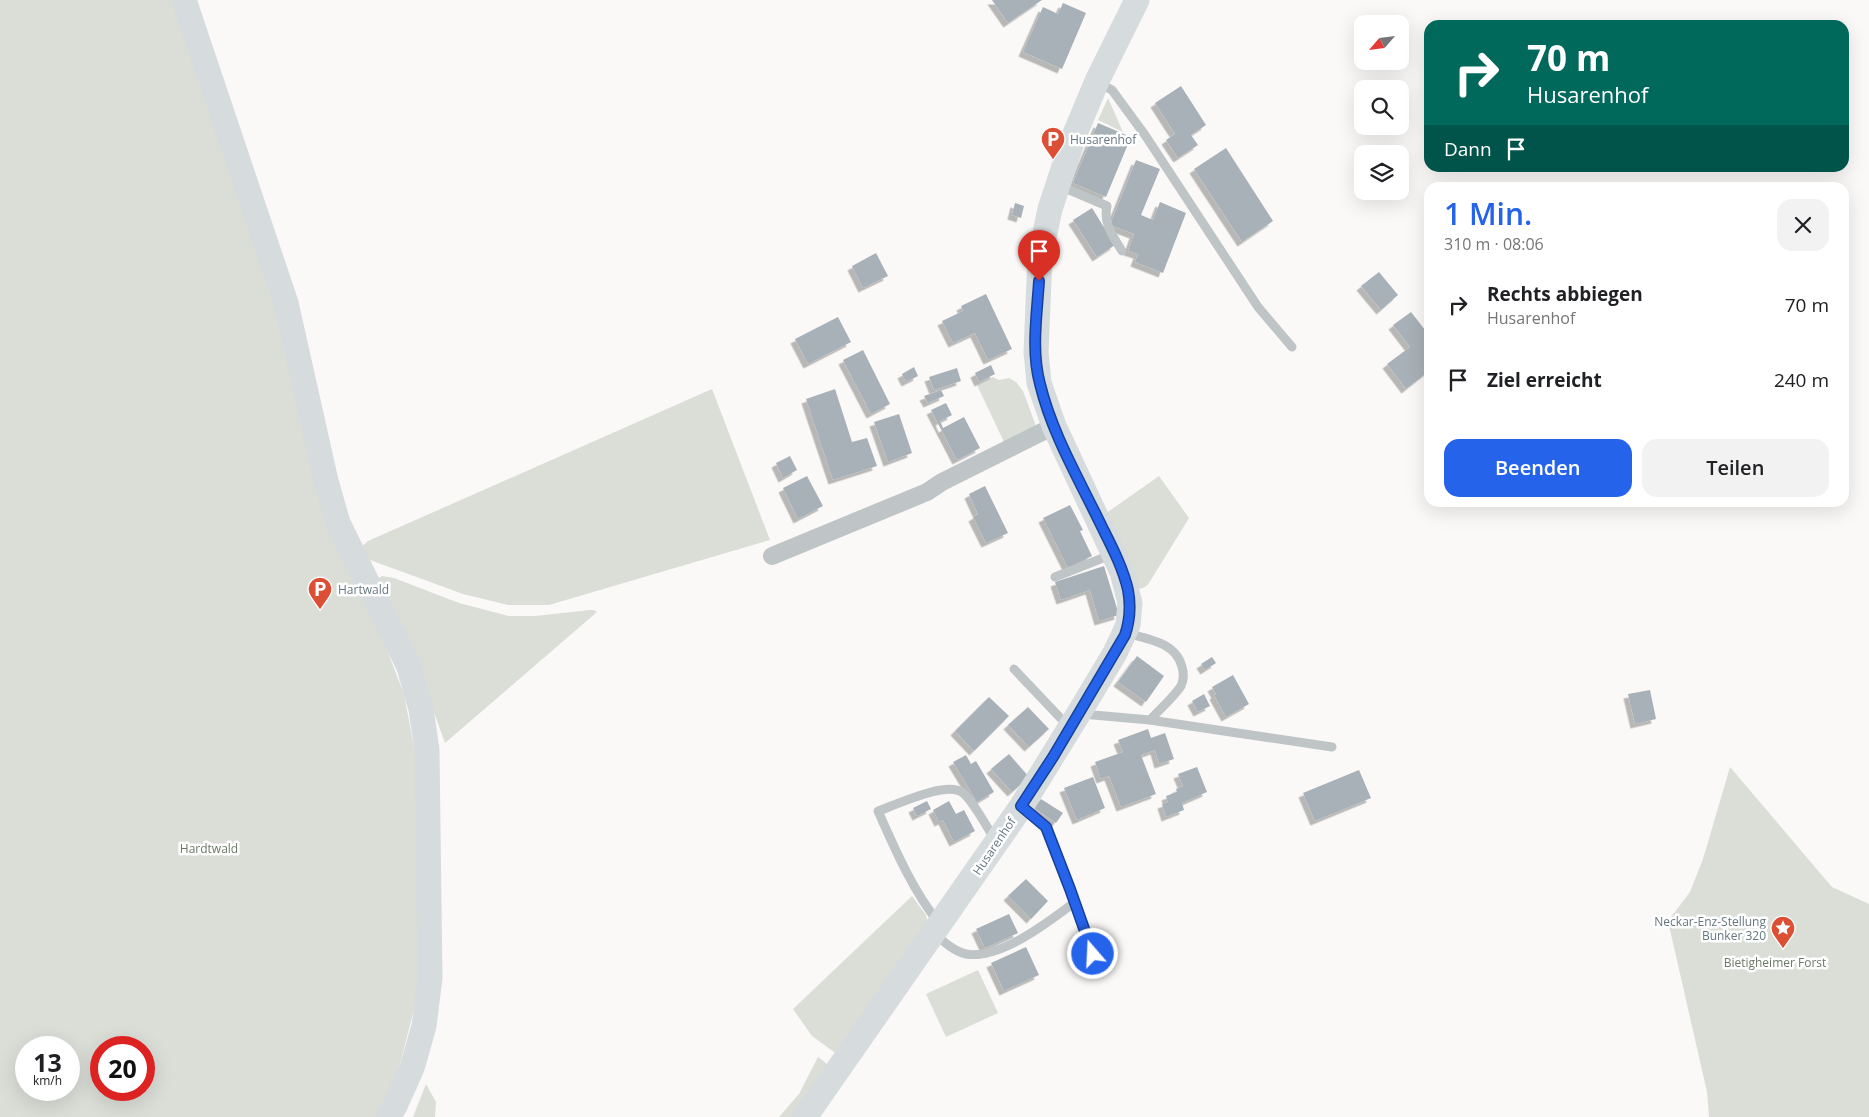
<!DOCTYPE html>
<html lang="de">
<meta charset="utf-8">
<style>
body{margin:0;font-family:"Open Sans",sans-serif;background:#f2f2f2;color:#202124;height:100vh;display:flex;flex-direction:column;font-size:19px;white-space:nowrap}
*{box-sizing:border-box;margin:0}
p{font-size:16px;color:#757577}
.icon{flex:none;width:28px;height:28px;fill:none;stroke:currentColor;stroke-width:2;stroke-linecap:round;stroke-linejoin:round}
.map{position:relative;flex:1;overflow:hidden}
.details{position:absolute;left:1424px;top:182px;width:425px;height:325px;display:flex;flex-direction:column;background:#fff;border-radius:15px;box-shadow:0 5px 20px #0002}
.details>*{flex:none}
.banner{position:absolute;left:1424px;top:20px;width:425px;height:152px;border-radius:15px;box-shadow:0 5px 20px #0002;background:#00695c;color:#fff;overflow:hidden}
.needle{width:32px;rotate:242deg}
.fabs{position:absolute;left:1354px;top:15px;display:grid;gap:10px}
.fabs a{display:grid;place-items:center;width:55px;height:55px;border-radius:10px;background:#fff;box-shadow:0 5px 20px #0002;font-size:25px}
.speed{position:absolute;left:15px;top:1036px;display:flex;gap:10px;font-size:25px;font-weight:700;text-align:center}
.speed>*{display:grid;place-content:center;width:65px;height:65px;border-radius:50%;background:#fff;box-shadow:0 5px 20px #0002;line-height:1}
.speed small{font-size:12px;font-weight:400}
.speed .limit{border:8px solid #d22;background:#fff;color:#111}
.pin{position:absolute;display:grid;place-items:center;width:42px;height:42px;color:#fff;margin:-51px -21px;border-radius:50% 50% 50% 0;rotate:-45deg;box-shadow:0 0 5px #0007}
.pin .icon{rotate:45deg}
.me{position:absolute;width:55px;margin:-28px;rotate:341deg;stroke-linejoin:round;filter:drop-shadow(0 0 4px #0008)}
.turn{display:flex;align-items:center;gap:18px;height:105px;padding:0 20px;font-size:22px}
.turn .icon{width:65px;height:65px;stroke-width:2.5}
.turn b{display:block;font-size:35px;line-height:42px}
.then{display:flex;align-items:center;height:48px;padding:0 20px;background:#0003;gap:10px;font-size:19px}
.round{display:grid;place-items:center;flex:none;width:52px;height:52px;border-radius:15px;background:#f2f2f2}
.head{display:flex;align-items:center;justify-content:space-between;height:85px;padding:0 20px}
h1{font-size:30px;font-weight:600;line-height:38px;color:#2563eb}
.button{display:flex;gap:10px;margin-top:auto;padding:10px 20px}
.button a{flex:1;height:58px;border-radius:15px;background:#2563eb;color:#fff;font-size:20px;font-weight:600;line-height:58px;text-align:center}
.button a+a{background:#f2f2f2;color:#202124}
ul{padding:0;list-style:none}
li{display:flex;align-items:center;gap:15px;height:75px;padding:0 20px}
li div{flex:1}
li b{display:block;font-size:19px}
li em{font-style:normal}
.map>svg:first-child{display:block}
.green{fill:#daded7;fill-rule:evenodd}
.building{fill:#a8b1b7;filter:url(#shadow)}
.lines{fill:none;stroke-linecap:round;stroke-linejoin:round}
.lane{stroke:#bfc4c7;stroke-width:9}
.street{stroke:#bfc4c7;stroke-width:18}
.secondary{stroke:#d6dbde;stroke-width:25}
.route-casing{stroke:#184099;stroke-width:12}
.route{stroke:#2563eb;stroke-width:9}
.labels{text-anchor:middle;dominant-baseline:central;stroke-width:5;stroke-linejoin:round;paint-order:stroke}
.poi-label{font-size:12px;fill:#667781;stroke:#fff;text-anchor:start}
.street-label{font-size:12px;fill:#667781;stroke:#fff}
.park-label{font-size:12px;fill:#6a7a65;stroke:#fff}
</style>
<div class="map">
<svg width="1869" height="1117" viewBox="0 0 1869 1117">
<defs>
<filter id="shadow"><feDropShadow dx="-4.5" dy="4.5" stdDeviation="0" flood-color="#0004"/></filter>
</defs>
<rect width="100%" height="100%" fill="#faf9f8"/>
<!-- green -->
<g class="green">
<path d="M0,0h172l111,331 49,207 46,89 26,67 13,69 3,200 -5,42 -18,71 -21,41h-376zM26,1048h43v42h-43zM101,1048h43v42h-43z"/>
<path d="M1108,98l15,34 -25,-12z"/>
<path d="M993,377l6,3 10,-2 7,4 7,9 13,35 -32,16 -27,-57z"/>
<path d="M712,389l58,151 -221,65h-41l-45,-11 -93,-34 -12,-10 10,-9z"/>
<path d="M1159,476l30,42 -40,65c-4,4 -7,7 -13,5l-31,-74z"/>
<path d="M382,576l12,2 65,25 50,13h26l55,-6h4l3,2 -152,131 -14,-39 -54,-125z"/>
<path d="M1730,767l102,120 37,17v213h-160l-2,-25 -39,-171 22,-29 13,-33z"/>
<path d="M912,896l14,19 2,11 -90,129 -26,-19 -19,-27z"/>
<path d="M978,970l20,43 -52,24 -20,-43z"/>
<path d="M818,1057l13,10 -37,50h-15l20,-23z"/>
<path d="M426,1084l10,18 -1,15h-22z"/>
</g>
<!-- building -->
<g class="building">
<path d="M992,0h50l-34,23z"/>
<path d="M1063,3l23,10 -24,56 -39,-17 20,-45 15,7z"/>
<path d="M1181,86l25,39 -15,10 7,10 -20,13 -12,-18 9,-6 -20,-31z"/>
<path d="M1098,123l33,14 -25,60 -33,-14z"/>
<path d="M1226,148l47,73 -31,21 -48,-73z"/>
<path d="M1136,160l24,9 -19,46 12,5 7,-18 26,11 -23,60 -28,-11 3,-8 -10,-3 6,-17 -24,-9z"/>
<path d="M1015,203l9,3 -3,12 -9,-3z"/>
<path d="M1092,208l23,37 -18,12 -24,-37z"/>
<path d="M876,253l12,23 -25,12 -11,-22z"/>
<path d="M1379,272l19,23 -17,15 -20,-24z"/>
<path d="M986,294l26,55 -24,11 -13,-27 -22,10 -11,-22 21,-10 -2,-5z"/>
<path d="M1411,312l18,23v36l-23,18 -19,-25 23,-17 -17,-22z"/>
<path d="M838,317l13,25 -43,22 -13,-25z"/>
<path d="M863,350l27,54 -19,10 -28,-54z"/>
<path d="M991,365l4,9 -16,8 -4,-9z"/>
<path d="M914,367l4,9 -12,6 -4,-8z"/>
<path d="M957,368l4,13 -27,9 -5,-13z"/>
<path d="M835,389l17,53 15,-4 10,28 -44,14 -27,-81z"/>
<path d="M941,390l3,6 -16,7 -4,-7z"/>
<path d="M946,403l6,12 -12,6 3,7 21,-11 16,31 -23,12 -26,-50z"/>
<path d="M899,414l13,39 -24,9 -14,-40z"/>
<path d="M790,456l7,14 -14,8 -7,-15z"/>
<path d="M807,476l16,30 -25,13 -15,-31z"/>
<path d="M985,486l23,47 -22,10 -13,-26 5,-3 -9,-20z"/>
<path d="M1070,505l13,25 -3,1 12,25 -24,12 -25,-50z"/>
<path d="M1104,566l15,49 -20,6 -9,-31 -29,10 -6,-18z"/>
<path d="M1137,656l27,20 -18,26 -28,-20z"/>
<path d="M1212,657l4,6 -11,7 -4,-6z"/>
<path d="M1233,675l16,29 -23,13 -12,-22 2,-1 -4,-7z"/>
<path d="M1650,690l6,29 -21,5 -7,-30z"/>
<path d="M1204,694l6,12 -12,6 -6,-11z"/>
<path d="M989,697l20,19 -35,35 -19,-20z"/>
<path d="M1028,707l21,22 -20,18 -21,-22z"/>
<path d="M1148,729l3,9 14,-5 9,26 -15,5 -4,-14 -14,5 15,39 -35,13 -12,-31 -8,3 -6,-17 28,-10 -5,-12z"/>
<path d="M1009,754l20,23 -17,15 -21,-23z"/>
<path d="M966,755l5,9 5,-3 18,31 -17,10 -24,-40z"/>
<path d="M1197,767l10,25 -25,11 2,7 -18,7 -4,-13 6,-2 -2,-6 11,-4 -1,-3 7,-3 -5,-12z"/>
<path d="M1359,770l12,28 -56,23 -12,-28z"/>
<path d="M1093,777l12,31 -28,12 -13,-32z"/>
<path d="M1041,799l22,14 -7,10 -22,-15z"/>
<path d="M927,801l4,8 -14,7 -4,-8z"/>
<path d="M949,801l7,13 8,-4 11,21 -21,11 -11,-22 -4,2 -6,-12z"/>
<path d="M1026,879l22,22 -17,18 -23,-23z"/>
<path d="M1009,914l9,19 -33,15 -9,-19z"/>
<path d="M1026,947l13,28 -35,16 -13,-28z"/>
</g>
<g class="lines">
<!-- lane -->
<g class="lane">
<path d="M1099,83l13,7 33,45 113,172 34,40"/>
<path d="M1060,186l47,20c-4,18 6,30 15,45"/>
<path d="M1055,577l58,-23"/>
<path d="M1126,633c21,6 50,9 56,34 2,6 2,12 -1,19 -8,12 -22,24 -31,34"/>
<path d="M1014,669l54,57"/>
<path d="M1082,714l68,6 182,27"/>
<path d="M1022,807l24,20 29,75 24,69"/>
<path d="M938,922c-26,-33 -43,-73 -60,-111 18,-6 69,-31 85,-18 11,9 24,35 33,48"/>
<path d="M934,933c9,8 19,18 32,21 34,6 84,-33 109,-52"/>
</g>
<!-- street -->
<path class="street" d="M772,556l155,-64 15,-10 112,-56"/>
<!-- secondary -->
<g class="secondary">
<path d="M184,0l102,303 40,178 12,42 71,144 12,42 6,41 3,228 -6,48 -12,42 -17,38 -7,11"/>
<path d="M805,1117l216,-310 58,-94 36,-60 13,-28 2,-22 -8,-31 -68,-146 -15,-43 -3,-31 4,-95 10,-48 24,-73 23,-55 40,-81"/>
</g>
</g>
<g class="lines">
<defs>
<path id="route" d="M1039,281c-2,33 -8,70 1,103 12,50 40,97 62,143 10,20 21,41 26,63 3,16 2,30 -3,45l-72,122 -32,49 25,21 24,62 23,65"/>
</defs>
<!-- route casing -->
<use href="#route" class="route-casing"/>
<!-- route -->
<use href="#route" class="route"/>
</g>
<!-- icons -->
<defs>
<symbol id="parking-pin" viewBox="-11 -11 22 30"><path d="M0 17L-7.5 6A9.5 9.5 0 1 1 7.5 6Z" fill="#dd4f34" stroke="#fff"/><path d="M-3.5-5.5H1a3.5 3.5 0 0 1 0 7H-1V5.5H-3.5ZM-1-3.4V-.6H.8a1.4 1.4 0 0 0 0-2.8Z" fill="#fff"/></symbol>
<symbol id="sight-pin" viewBox="-11 -11 22 30"><path d="M0 17L-7.5 6A9.5 9.5 0 1 1 7.5 6Z" fill="#dd4f34" stroke="#fff"/><path d="M0-6L1.8-2.2L6-1.7L2.9 1.2L3.7 5.4L0 3.3L-3.7 5.4L-2.9 1.2L-6-1.7L-1.8-2.2Z" fill="#fff"/></symbol>
</defs>
<g fill-rule="evenodd">
<use href="#parking-pin" x="1039" y="125" width="28" height="38"/>
<use href="#parking-pin" x="306" y="575" width="28" height="38"/>
<use href="#sight-pin" x="1769" y="914" width="28" height="38"/>
</g>
<g class="labels">
<!-- poi labels -->
<g class="poi-label">
<text x="1070" y="139">Husarenhof</text>
<text x="338" y="589">Hartwald</text>
<text x="1766" y="921" text-anchor="end">Neckar-Enz-Stellung<tspan x="1766" dy="14">Bunker 320</tspan></text>
</g>
<!-- street labels -->
<g class="street-label">
<text transform="translate(994 846) rotate(-56)">Husarenhof</text>
</g>
<!-- park labels -->
<g class="park-label">
<text x="209" y="848">Hardtwald</text>
<text x="1775" y="962">Bietigheimer Forst</text>
</g>
</g>
</svg>
<div class="fabs">
<a><svg class="needle" viewBox="-14 -14 28 28"><path d="M0-13l5 13h-10z" fill="#e53935"/><path d="M0 13l5-13h-10z" fill="#757577"/></svg></a>
<a><svg class="icon" aria-label="search" viewBox="0 0 24 24"><circle cx="10" cy="10" r="6"/><path d="M15 15l6 6"/></svg></a>
<a><svg class="icon" aria-label="layers" viewBox="0 0 24 24"><path d="M12 4l9 5-9 5-9-5zM3 14l9 5 9-5"/></svg></a>
</div>
<div class="speed"><div>13<small>km/h</small></div><div class="limit">20</div></div>
<div class="pin" style="left:1039px;top:281px;background:#d93025"><svg class="icon" aria-label="arrive" viewBox="0 0 24 24"><path d="M6 21V4h12l-3 4 3 4H6"/></svg></div>
<svg class="me" style="left:1093px;top:954px" viewBox="-20 -20 40 40"><circle r="17" fill="#2563eb" stroke="#fff" stroke-width="3"/><path d="M0-11L8 9 0 5-8 9z" fill="#fff"/></svg>
<div class="banner">
<div class="turn"><svg class="icon" aria-label="right" viewBox="0 0 24 24"><path d="M7 20v-9h11M14 6l5 5-5 5"/></svg><div><b>70 m</b>Husarenhof</div></div>
<div class="then">Dann<svg class="icon" aria-label="arrive" viewBox="0 0 24 24"><path d="M6 21V4h12l-3 4 3 4H6"/></svg></div>
</div>
<section class="details">
<div class="head"><div><h1>1 Min.</h1><p>310 m · 08:06</p></div><a class="round"><svg class="icon" aria-label="close" viewBox="0 0 24 24"><path d="M6 6l12 12M18 6L6 18"/></svg></a></div>
<ul>
<li><svg class="icon" aria-label="right" viewBox="0 0 24 24"><path d="M7 20v-9h11M14 6l5 5-5 5"/></svg><div><b>Rechts abbiegen</b><p>Husarenhof</p></div><em>70 m</em></li>
<li><svg class="icon" aria-label="arrive" viewBox="0 0 24 24"><path d="M6 21V4h12l-3 4 3 4H6"/></svg><div><b>Ziel erreicht</b></div><em>240 m</em></li>
</ul>
<div class="button"><a>Beenden</a><a>Teilen</a></div>
</section>
</div>
